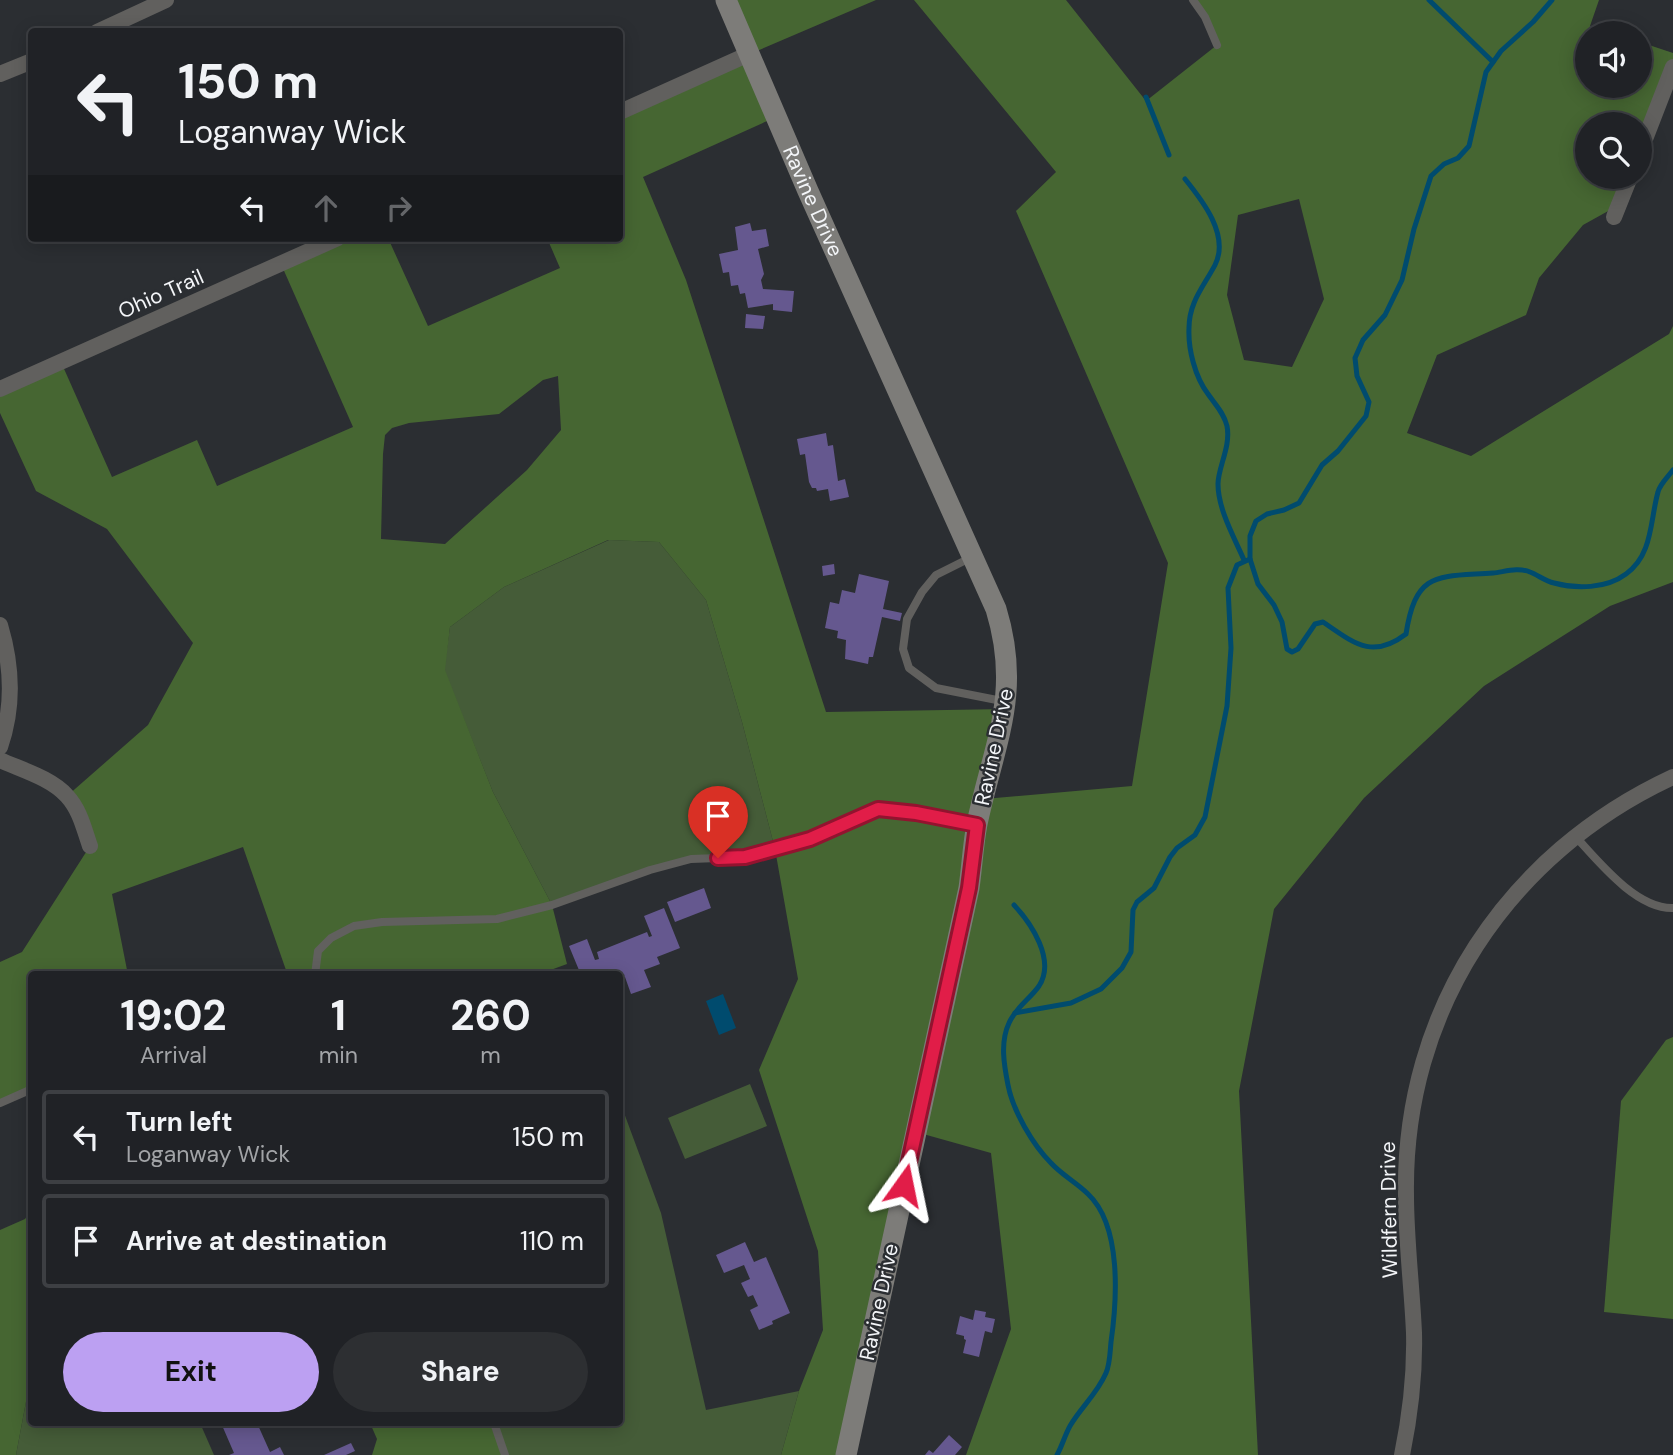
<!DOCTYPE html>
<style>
body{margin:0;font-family:"DM Sans",sans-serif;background:#2d2f32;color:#f1f3f6;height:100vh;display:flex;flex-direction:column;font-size:26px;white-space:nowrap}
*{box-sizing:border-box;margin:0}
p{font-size:23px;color:#a2a4a7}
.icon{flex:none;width:38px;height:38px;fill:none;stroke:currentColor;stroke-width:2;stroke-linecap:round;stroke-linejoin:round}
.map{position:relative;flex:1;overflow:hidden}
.drawer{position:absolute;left:28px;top:971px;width:595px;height:455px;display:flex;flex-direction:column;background:#202226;border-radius:7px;box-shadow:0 4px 18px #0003,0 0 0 2px #3d3f43}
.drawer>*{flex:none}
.hud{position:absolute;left:28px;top:28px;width:595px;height:214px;border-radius:7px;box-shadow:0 4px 18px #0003,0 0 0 2px #3d3f43;background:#202226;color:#f1f3f6;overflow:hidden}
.fabs{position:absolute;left:1575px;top:21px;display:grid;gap:14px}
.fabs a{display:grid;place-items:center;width:77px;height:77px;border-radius:50%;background:#202226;box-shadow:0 4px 18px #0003,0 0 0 2px #3d3f43;font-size:35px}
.pin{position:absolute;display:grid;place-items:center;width:60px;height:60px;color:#fff;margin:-72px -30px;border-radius:50% 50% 50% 0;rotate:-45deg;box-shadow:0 0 7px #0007}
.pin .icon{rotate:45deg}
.me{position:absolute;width:77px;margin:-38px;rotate:12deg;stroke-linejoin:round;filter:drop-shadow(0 0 5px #0008)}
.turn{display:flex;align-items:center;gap:24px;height:147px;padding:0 35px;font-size:32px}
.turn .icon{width:91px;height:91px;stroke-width:2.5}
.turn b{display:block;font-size:49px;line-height:60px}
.lanes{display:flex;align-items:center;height:66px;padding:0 35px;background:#0003;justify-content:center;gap:35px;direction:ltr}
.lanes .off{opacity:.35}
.eta{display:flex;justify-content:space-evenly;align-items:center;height:119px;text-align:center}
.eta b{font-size:42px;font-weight:700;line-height:49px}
.button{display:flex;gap:14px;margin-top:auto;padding:14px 35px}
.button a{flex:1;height:80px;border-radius:42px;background:#bca0f2;color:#111;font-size:28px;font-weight:700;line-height:80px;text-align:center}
.button a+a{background:#2d2f32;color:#f1f3f6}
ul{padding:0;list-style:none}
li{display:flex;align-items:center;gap:21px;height:94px;margin:0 14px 10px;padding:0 21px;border:4px solid #3d3f43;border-radius:7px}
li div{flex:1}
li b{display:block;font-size:26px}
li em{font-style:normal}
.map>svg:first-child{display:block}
.green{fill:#455c38}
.forest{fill:#466632;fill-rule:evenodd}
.water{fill:#004b6e}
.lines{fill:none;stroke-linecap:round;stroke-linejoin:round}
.stream{stroke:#004b6e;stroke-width:5}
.building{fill:#65588f}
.lane{stroke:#61605e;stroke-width:8}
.street{stroke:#61605e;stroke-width:16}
.secondary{stroke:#7d7c79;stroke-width:21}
.route-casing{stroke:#92132f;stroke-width:18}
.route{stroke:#e11d48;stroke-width:12}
.labels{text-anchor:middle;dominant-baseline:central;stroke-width:5;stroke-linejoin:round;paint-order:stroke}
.street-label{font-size:21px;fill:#f3f5f8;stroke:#2b2e32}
</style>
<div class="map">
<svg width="1673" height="1455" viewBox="0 0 1673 1455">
<rect width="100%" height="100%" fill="#2b2e32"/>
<!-- green -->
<g class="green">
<path d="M609,540l50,2 47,58 36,122 33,127 -30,8 -54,2 -139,46 -59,-113 -49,-122 6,-43 54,-40z"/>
<path d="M750,1084l17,42 -82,33 -17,-41z"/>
<path d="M620,1102l41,111 45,197 93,-19 -18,64h-276l-11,-32h126z"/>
<path d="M31,1375l1,48h168l14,32h-198z"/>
</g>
<!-- forest -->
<g class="forest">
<path d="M726,0h150l-126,54 26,63 -133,60 43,103 140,432 180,-3 -22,90 148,-13 36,-223 -152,-352 40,-39 -142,-172h152l80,101 71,-56 -24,-45h406l-9,26 22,7h-25v53h53v-44l33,11v14l-33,85v-28h-53v53h43l-11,28 -36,20 -44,53 -13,37 -89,40 -30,78 64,23 198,-122 4,-8v256l-63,24 -126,80 -120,112 -90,111 -35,182 19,364h-292l45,-126 -20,-176 -75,-21 -70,323h-65l18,-64 24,-61 -5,-79 -59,-181 39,-91 -23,-130 -33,-127 -36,-122 -47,-58 -51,-2 -104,47 -54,40 -5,43 48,122 59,113 15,59 -30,11h-316l66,-2 -44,-126 -131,47 16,81h-96l-1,114 -31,14v-141l22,-10 68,-106 -23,-50 81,-71 45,-82 -86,-114 -71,-38 -36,-78v-24l61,-27 51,115 85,-37 20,46 136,-59 -72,-163 57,-26h50l40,88 132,-58 -13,-30h73v-126l129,-58zM1299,199l25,100 -32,68 -48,-7 -17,-65 11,-80zM558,376l3,54 -34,40 -82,74 -64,-5 2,-85 2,-19 7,-7 17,-5 90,-9 44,-34z"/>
<path d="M1673,1037v282l-69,-7 17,-211 45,-61z"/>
<path d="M31,1210v165l-15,80h-16v-225l25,-11z"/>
<path d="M370,1423h124l11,32h-133l5,-16z"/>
</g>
<!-- water -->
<path class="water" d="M723,994l13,34 -17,7 -13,-34z"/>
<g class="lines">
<!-- stream -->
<g class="stream">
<path d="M1429,0l64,62"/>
<path d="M1146,97l23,58"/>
<path d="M1185,179c17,21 45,56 30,86 -11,21 -26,37 -26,63 -1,21 6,49 19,66 7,10 16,19 19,32 4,21 -9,41 -9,58 0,25 16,53 26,76"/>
<path d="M1250,559l8,25 16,21 8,17 5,27 5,3 6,-3 17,-25 8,-2c31,21 49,38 83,12 10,-64 32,-57 87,-61 11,-1 25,-6 37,-1 8,3 15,9 24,11 22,6 52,6 72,-9 27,-19 24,-54 32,-82 2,-8 10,-15 15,-22"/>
<path d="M1014,905c17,18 42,55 25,81 -9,13 -23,21 -30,37 -9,19 -5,42 -1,62 5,26 25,60 43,78 11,12 26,20 37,31 34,32 29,106 23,148 -1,10 -1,22 -5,31 -9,21 -25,34 -36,53 -5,9 -8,20 -13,29"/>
<path d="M1015,1013l56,-10 30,-14 21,-21 9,-16 2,-42 4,-8 17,-14 16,-31 7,-9 18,-13 10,-18 22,-111 4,-58 -3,-60 9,-23 13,-6v-23l6,-15 11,-7 17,-4 15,-7 23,-38 16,-14 28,-35 3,-14 -12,-26 -2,-18 8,-18 22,-25 17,-35 12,-51 17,-53 13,-12 14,-6 11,-12 17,-74 15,-21 32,-29 19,-22"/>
</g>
</g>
<!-- building -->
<g class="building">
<path d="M750,223l2,8 14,-2 3,17 -11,3 6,25 -3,6 2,9 31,2 -2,21 -19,-2v-6l-25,4 -3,-15 -5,1 -2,-9 -7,1 -2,-14 -6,1 -4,-19 19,-4 -3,-23z"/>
<path d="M746,314l19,2 -2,13 -18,-1z"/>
<path d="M826,433l2,13 5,-1 5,36 7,-2 4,18 -19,4 -2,-12 -11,2 -1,-3h-4l-3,-6 -4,-28 -5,1 -3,-16z"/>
<path d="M834,564l1,10 -12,2 -1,-10z"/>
<path d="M859,574l30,7 -6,28 19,4 -2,8 -18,-4 -9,40h-4l-1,7 -23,-5 1,-19 -9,-2 1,-7 -13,-3 5,-26 9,2 3,-14 13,3z"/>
<path d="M704,888l7,20 -36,14 -8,-20z"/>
<path d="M664,908l16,40 -23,9 3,7 -16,6 7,17 -20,7 -6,-17 -5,2v-4h-39l-12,-29 18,-7 8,21 4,-1 -2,-7 50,-20 2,5 3,-1 -8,-20z"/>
<path d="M745,1242l9,20 12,-5 24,56 -18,8 1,3 -14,6 -9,-20 8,-4 -5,-11 -5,2 -7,-14 9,-4 -6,-14 -20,8 -8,-18z"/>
<path d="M975,1310l11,2 -1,5 10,2 -3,14 -7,-2 -6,26 -16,-4 3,-13 -2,-1v-3l-8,-2 4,-18 13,4z"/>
<path d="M221,1423h36l13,29 10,-5 4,8h-55l5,-2z"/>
<path d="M949,1435l13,12 -7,8h-30l4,-5 4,3z"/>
<path d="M351,1443l4,8 -9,4h-22z"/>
</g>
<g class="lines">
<!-- lane -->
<g class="lane">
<path d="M1193,0l12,17 12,28"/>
<path d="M970,558l-34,17 -14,17 -15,27 -4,30 6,19 27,20 66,13"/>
<path d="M1575,836c23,25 61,73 98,72"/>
<path d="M315,975l3,-24 13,-13 23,-12 28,-4 115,-3 55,-14 98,-35 41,-11 54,-2 65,-18 68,-30 38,4 58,12"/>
<path d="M0,1103l32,-14"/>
<path d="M494,1423l11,32"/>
</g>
<!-- street -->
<g class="street">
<path d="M97,32l69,-32"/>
<path d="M0,74l32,-13"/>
<path d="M620,112l129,-58"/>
<path d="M1640,152l33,-85"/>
<path d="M1614,217l16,-40"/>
<path d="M0,389l338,-151"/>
<path d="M0,625c12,40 14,82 0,122"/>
<path d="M0,760c22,10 51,18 67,36 13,14 17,33 23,50"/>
<path d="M1402,1455c8,-39 13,-82 12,-122 -2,-46 -8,-92 -8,-138 -3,-184 101,-341 267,-418"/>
</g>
<!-- secondary -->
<path class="secondary" id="s1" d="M726,0l82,191 188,418c26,85 -2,134 -19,215 -4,21 -5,43 -8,64l-123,567"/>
</g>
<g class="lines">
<defs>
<path id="route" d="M718,858l27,-1 65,-18 68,-30 38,4 61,12 -8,63 -65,297"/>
</defs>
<!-- route casing -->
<use href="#route" class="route-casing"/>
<!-- route -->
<use href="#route" class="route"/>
</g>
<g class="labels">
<!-- street labels -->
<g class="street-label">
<text stroke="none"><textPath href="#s1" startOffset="219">Ravine Drive</textPath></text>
<text transform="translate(161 294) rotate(-24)">Ohio Trail</text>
<text transform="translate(994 747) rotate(-78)">Ravine Drive</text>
<text transform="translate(1389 1210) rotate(-91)">Wildfern Drive</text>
<text transform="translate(879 1302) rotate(-78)">Ravine Drive</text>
</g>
</g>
</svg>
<div class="fabs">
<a><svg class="icon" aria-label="sound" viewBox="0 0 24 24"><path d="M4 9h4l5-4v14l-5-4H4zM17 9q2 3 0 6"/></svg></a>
<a><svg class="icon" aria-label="search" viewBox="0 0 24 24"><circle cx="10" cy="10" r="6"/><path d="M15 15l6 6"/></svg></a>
</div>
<div class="pin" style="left:718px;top:858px;background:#d93025"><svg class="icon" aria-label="arrive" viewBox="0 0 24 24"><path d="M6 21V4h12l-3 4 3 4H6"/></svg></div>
<svg class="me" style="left:904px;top:1185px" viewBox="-20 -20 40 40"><path d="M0-17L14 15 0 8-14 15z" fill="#e11d48" stroke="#fff" stroke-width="4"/></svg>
<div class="hud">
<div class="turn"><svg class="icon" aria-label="left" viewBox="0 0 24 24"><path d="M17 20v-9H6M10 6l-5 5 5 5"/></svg><div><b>150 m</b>Loganway Wick</div></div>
<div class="lanes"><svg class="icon" aria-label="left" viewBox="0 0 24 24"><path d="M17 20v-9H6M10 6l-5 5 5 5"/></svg><svg class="icon off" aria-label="ahead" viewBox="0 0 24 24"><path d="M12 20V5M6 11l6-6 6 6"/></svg><svg class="icon off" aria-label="right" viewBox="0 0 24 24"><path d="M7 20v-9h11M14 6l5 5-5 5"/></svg></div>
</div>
<section class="drawer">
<div class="eta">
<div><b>19:02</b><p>Arrival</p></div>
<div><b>1</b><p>min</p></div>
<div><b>260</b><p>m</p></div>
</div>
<ul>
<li><svg class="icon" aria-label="left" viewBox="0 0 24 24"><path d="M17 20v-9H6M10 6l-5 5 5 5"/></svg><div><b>Turn left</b><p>Loganway Wick</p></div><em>150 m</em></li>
<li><svg class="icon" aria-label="arrive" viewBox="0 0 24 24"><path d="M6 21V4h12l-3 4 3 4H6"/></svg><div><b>Arrive at destination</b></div><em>110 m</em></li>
</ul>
<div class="button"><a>Exit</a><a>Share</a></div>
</section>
</div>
